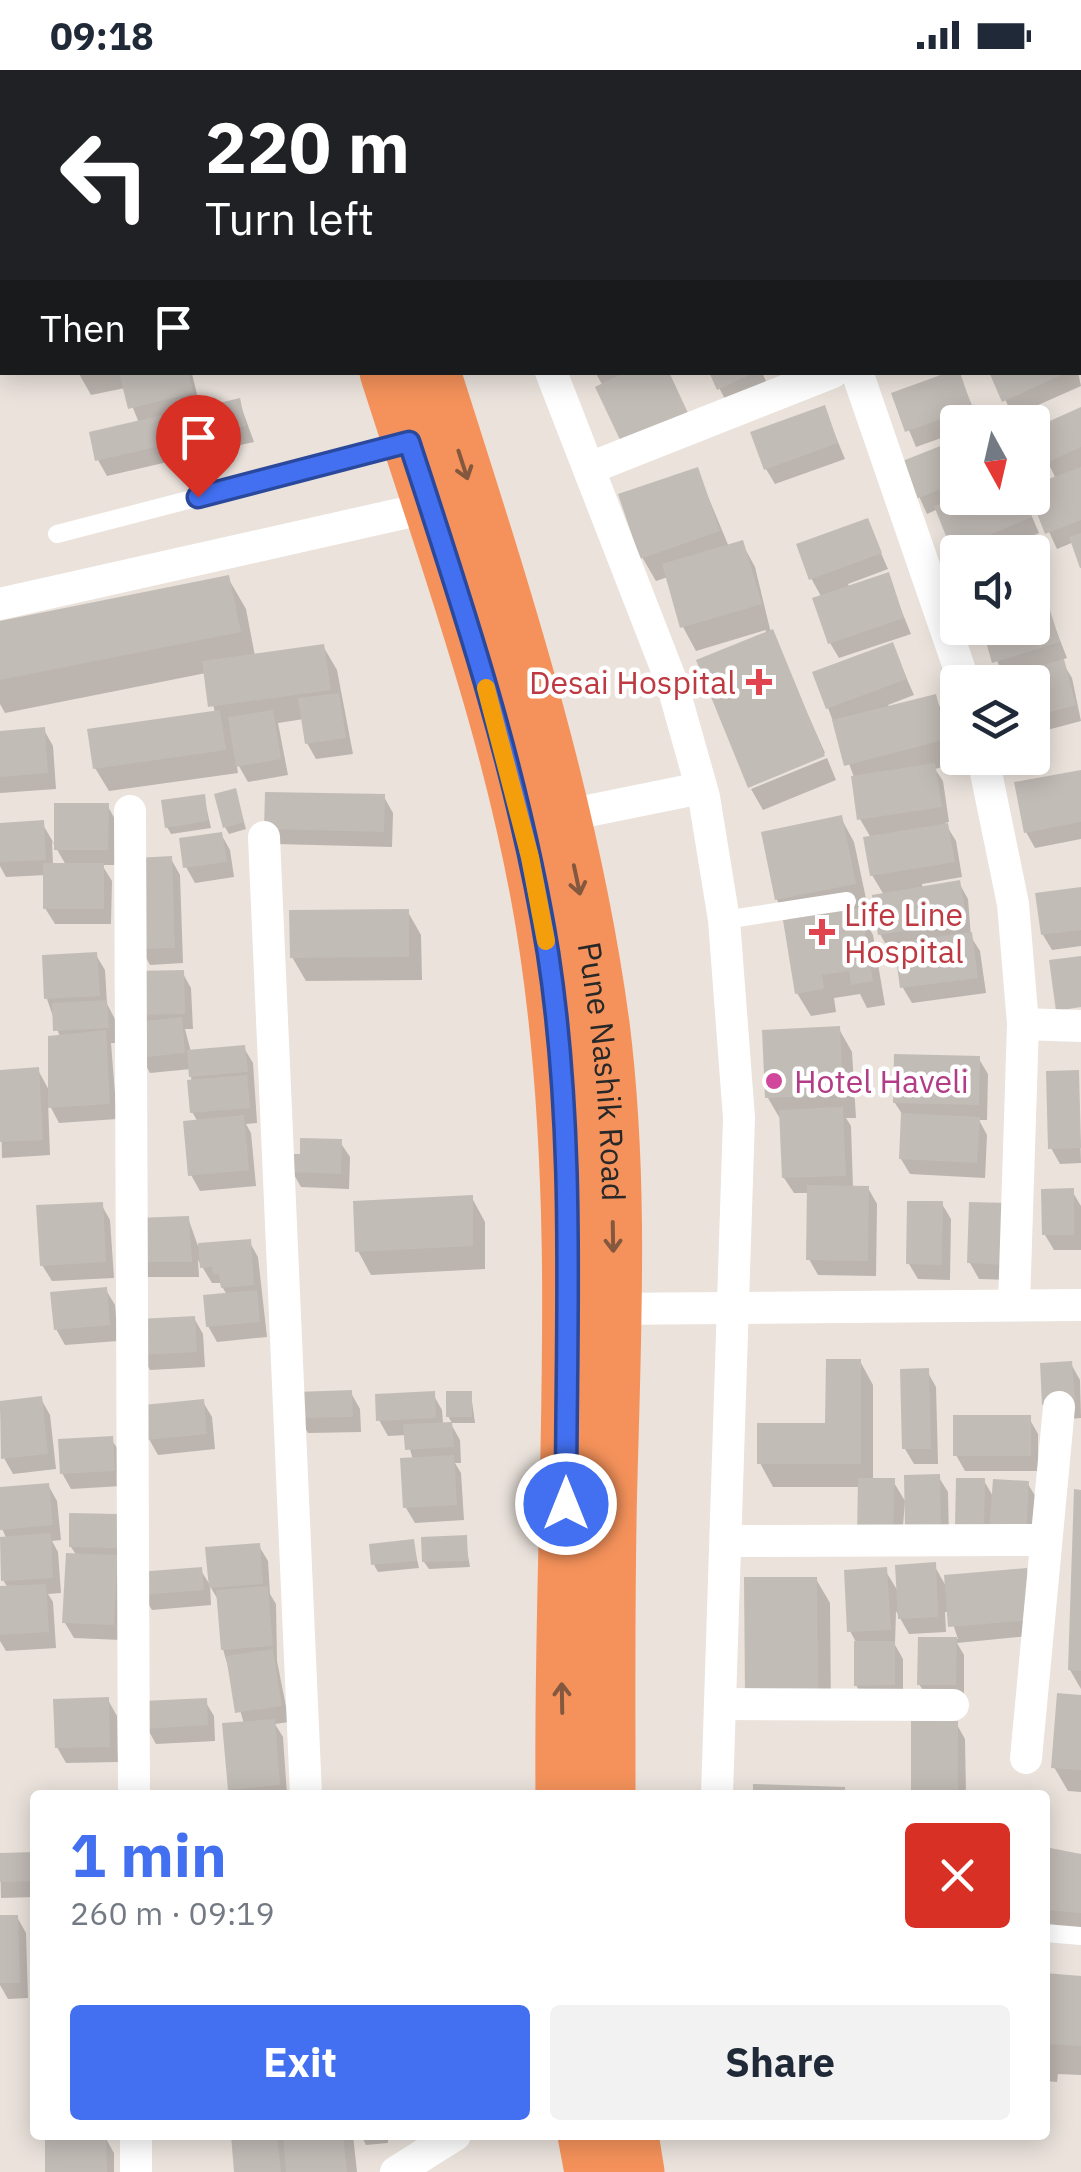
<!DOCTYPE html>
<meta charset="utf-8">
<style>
body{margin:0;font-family:"IBM Plex Sans",sans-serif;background:#f2f2f3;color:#1f2937;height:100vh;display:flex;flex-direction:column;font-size:38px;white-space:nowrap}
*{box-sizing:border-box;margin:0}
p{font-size:32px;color:#747a83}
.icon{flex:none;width:55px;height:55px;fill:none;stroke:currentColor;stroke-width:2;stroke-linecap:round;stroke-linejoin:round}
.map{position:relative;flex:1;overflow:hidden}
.details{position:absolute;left:30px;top:1720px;width:1020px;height:350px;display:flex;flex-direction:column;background:#fff;border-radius:10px;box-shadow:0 5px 25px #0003}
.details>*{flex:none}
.guide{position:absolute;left:0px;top:0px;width:1082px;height:305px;box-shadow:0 5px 25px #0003;background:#202124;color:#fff;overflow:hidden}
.needle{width:65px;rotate:172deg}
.controls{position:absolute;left:940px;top:335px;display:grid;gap:20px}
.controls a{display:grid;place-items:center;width:110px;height:110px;border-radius:10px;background:#fff;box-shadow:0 5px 25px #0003;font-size:50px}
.pin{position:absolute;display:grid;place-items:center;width:85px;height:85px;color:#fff;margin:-102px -42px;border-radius:50% 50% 50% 0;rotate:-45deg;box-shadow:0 0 10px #0007}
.pin .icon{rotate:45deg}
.me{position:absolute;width:110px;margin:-55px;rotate:0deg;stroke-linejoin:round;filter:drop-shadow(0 0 8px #0008)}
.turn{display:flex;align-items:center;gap:35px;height:210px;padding:0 40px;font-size:45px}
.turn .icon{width:130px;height:130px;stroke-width:2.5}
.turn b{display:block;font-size:70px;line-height:85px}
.then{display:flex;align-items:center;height:95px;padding:0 40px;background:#0003;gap:20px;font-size:38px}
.round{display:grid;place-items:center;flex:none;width:105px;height:105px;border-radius:10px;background:#f2f2f3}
.summary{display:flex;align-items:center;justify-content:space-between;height:170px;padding:0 40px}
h1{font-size:60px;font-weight:700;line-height:75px;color:#4270f0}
.cta{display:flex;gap:20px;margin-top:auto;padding:20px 40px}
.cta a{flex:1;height:115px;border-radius:10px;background:#4270f0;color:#fff;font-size:40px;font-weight:700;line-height:115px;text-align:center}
.cta a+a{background:#f2f2f3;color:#1f2937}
.status{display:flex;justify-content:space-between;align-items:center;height:70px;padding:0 50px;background:#fff;direction:ltr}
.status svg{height:28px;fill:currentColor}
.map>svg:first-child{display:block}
.shadow{fill:#0003;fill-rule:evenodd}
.building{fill:#c2bcb7}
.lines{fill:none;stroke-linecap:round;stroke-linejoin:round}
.lane{stroke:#fff;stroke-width:18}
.street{stroke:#fff;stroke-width:32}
.highway{stroke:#f5925b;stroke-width:55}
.oneway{stroke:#84583f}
.route-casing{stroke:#2b499c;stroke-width:25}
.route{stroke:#4270f0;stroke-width:18}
.slow{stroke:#f59e0b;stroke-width:18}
.health-dot{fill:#e0444e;stroke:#fff;stroke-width:4}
.hotel-dot{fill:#d1479c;stroke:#fff;stroke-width:4}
.labels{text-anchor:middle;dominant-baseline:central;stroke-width:9;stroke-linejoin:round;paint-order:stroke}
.health-label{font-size:32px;fill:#be3a42;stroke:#fff;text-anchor:end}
.street-label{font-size:32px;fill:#282828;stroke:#fff}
.hotel-label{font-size:32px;fill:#b23c85;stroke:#fff;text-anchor:start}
</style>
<div class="status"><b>09:18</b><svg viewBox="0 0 49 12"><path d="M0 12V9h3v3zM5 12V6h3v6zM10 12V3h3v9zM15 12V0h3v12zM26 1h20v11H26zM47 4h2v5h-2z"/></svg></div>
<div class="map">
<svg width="1081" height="2102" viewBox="0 0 1081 2102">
<rect width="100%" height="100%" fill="#eae2db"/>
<!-- shadow -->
<g class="shadow">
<path d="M23,0h128l-132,2z"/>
<path d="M701,0h69l1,2h-69z"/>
<path d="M801,0h65l1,2h-65z"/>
<path d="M881,0h79l1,2h-79z"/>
<path d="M1054,0h27v72l-1,-70z"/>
<path d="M78,302h122l-8,2 9,36 38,-9 15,41 -59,13 -16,-41 -9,2 15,42 -78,18 -9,-16 41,-37 -14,-35 -34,7z"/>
<path d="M595,302h72l-64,14z"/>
<path d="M711,302h51l6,14 -40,19z"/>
<path d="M958,302l21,50h-21v10l-42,15 -22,-53z"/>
<path d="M992,302h86l3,14 -68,30z"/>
<path d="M824,338l21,51 -70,25 -9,-15z"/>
<path d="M1081,340v152l-7,-20 -17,7 -25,-54 24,-16 -23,-47z"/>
<path d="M958,371v57h66l15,35 -13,6 11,19 12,34 -7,2 25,64 -6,2 11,18 9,43 -49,13v-52h-44l16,-4 -20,-50h48v-76l-74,2 -20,-45 -11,5 -23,-51z"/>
<path d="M697,400l32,77 13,-4 13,24 15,62 55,124 -76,31 17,-154 -70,21 -13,-24 -15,-50 -12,4 -14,-24z"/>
<path d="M867,451l21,48 -40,15 2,4 37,-13 24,59 -72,24 -9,-15 -8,-45 -11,-20z"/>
<path d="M228,508l18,31 9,47 68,-10 14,24 16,84 -37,5 -9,-16 -3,-24 -26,4 10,52 -40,7 -12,-21 2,12 -129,18 -14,-23 120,-55 -9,-40 -201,40 -5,-9v-80z"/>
<path d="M892,575l22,50 -26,10 1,3 45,-11 14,23 11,43 -24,6 8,12 6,41 -4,1 11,18 6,36 -40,7 1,5 36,-6 9,16 3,38 9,14 6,42 -74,10 -9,-15 -6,-39 -8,1 -9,-16 4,-39 -12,-20 -1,-37 -11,-19 -6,-42 -26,-69z"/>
<path d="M44,660l9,16 3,43 -56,4v-60z"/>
<path d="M827,688l9,22 -73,30 -12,-21z"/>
<path d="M1081,702v67l-46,9 -9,-16z"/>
<path d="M235,721l11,38 -17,5 -4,-7z"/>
<path d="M204,727l7,31 -40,6 -4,-7z"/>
<path d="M384,727l9,16 -1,34 -116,-3 -9,-16z"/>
<path d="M107,735l9,16v44h-14l10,16 -1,43h-56l-10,-16 1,-33 -40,2 -6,-11v-41l42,-2 14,24zM52,771l14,24h-13z"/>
<path d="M841,748l13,24 14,66 -9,1 14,26 12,70 -18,3 -7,-14 -26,4 2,14 -25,4 -14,-23 -7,-71 -13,-22z"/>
<path d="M221,764l9,16 4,27 -39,6 -9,-16z"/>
<path d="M171,789l9,16 3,88 -33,2 -9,-16z"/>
<path d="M1081,819v57l-29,4 -9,-15z"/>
<path d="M408,842l13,23 1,45 -116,1 -14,-24z"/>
<path d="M96,885l9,15 2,34 8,15 1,24h-5l6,76 -58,4 -11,-21 2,53 -48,3 -2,-86 38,-2 12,22 10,-55 -13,-38z"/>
<path d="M182,902l9,16 2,41h-8l6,23 53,-4 9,15 4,60 -11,1 5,9 5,53 -56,5 -9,-16 7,-53 -6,-10 -1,-43 -41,4 -9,-16 -5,-42z"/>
<path d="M839,959l13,23 4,66h-10l5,8 2,62h15l9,16 -1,72 -58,-1 -9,-16v-66h-15l-10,-15 -2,-56 -14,-24z"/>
<path d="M979,989l9,15 -1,46h-8l8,15 -2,43 -75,-4 -9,-15 3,-42 -9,-14z"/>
<path d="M1078,1003l3,90 -21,1 -9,-16z"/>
<path d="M340,1072l10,15 -1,32 -48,-2 -9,-16 10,-14z"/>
<path d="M1072,1121l9,15v44h-27l-9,-15z"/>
<path d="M472,1128l13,24v47l-114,6 -13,-24z"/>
<path d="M101,1134l9,16 4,58 -62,3 -10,-16z"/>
<path d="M942,1134l9,15 -1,61 -32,-1 -9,-15z"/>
<path d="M972,1134l42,76 -35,-1 -9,-16z"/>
<path d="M188,1148l10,28 51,-5 9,16 9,80 -50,5 -9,-16 19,-31 -7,-12h-8l-14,-23 1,17h-51l-9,-16z"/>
<path d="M106,1220l9,15 3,36 -53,4 -9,-16z"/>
<path d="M194,1248l9,16 2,33 -55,3 -9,-16z"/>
<path d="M860,1291l13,24v95l20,1 12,20 -4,50 -40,-64h-88l-13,-24 68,-37z"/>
<path d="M1071,1294l9,16 1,38 -27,2z"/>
<path d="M927,1301l9,16 2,77h-24l-9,-15z"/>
<path d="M351,1323l9,16 1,23 -53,1 -9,-16z"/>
<path d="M433,1324l9,16 1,14h8l9,16 1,23h-6l6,10 3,47 -49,3 -9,-15 7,-48 -7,-25 -18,1 -9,-16z"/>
<path d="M471,1324l4,29h-23l-4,-7z"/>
<path d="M41,1329l9,16 6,54 -43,5 -9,-16 -4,-54z"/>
<path d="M203,1332l9,15 3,32 -57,6 -9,-16z"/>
<path d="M1029,1348l9,16v37h-73l-9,-16z"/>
<path d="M111,1369l10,15 1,32 -51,3 -9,-16z"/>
<path d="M938,1406l10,16 1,49 -33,1z"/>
<path d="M984,1411l10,17 34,-14 9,15 -3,51 -67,-9z"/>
<path d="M48,1415l9,16 4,39 -9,1 6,11 3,41 -13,1 5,8 3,46 -50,3 -6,-10v-52l8,-1 -5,-8 4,-41 -5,-10 -2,-39z"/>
<path d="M1081,1422v197l-11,-19z"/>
<path d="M117,1446l4,124 -47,-2 -9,-15 12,-67 -6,-9z"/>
<path d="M465,1468l5,29 -41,2 -5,-7z"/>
<path d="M413,1472l6,26 -41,4 -4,-7z"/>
<path d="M259,1476l9,15 2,33 6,10 1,57 12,61 -14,2 8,13 4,58h-53l-4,-6 14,-65 -21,-75 -3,-46 -9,-15z"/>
<path d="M934,1495l13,23 79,-18 14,65 -83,8 7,12v45h-35l-10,-16 1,-45h38l-9,-27h-4l1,20 -37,2 -13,-23 -1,34 8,14v41l-38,1 -9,-16v-43l-6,-11 35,-61 14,23z"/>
<path d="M200,1499l10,16 1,20 -59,5 -10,-16z"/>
<path d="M816,1509l14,24 1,113h-70z"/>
<path d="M1081,1628v94l-13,-1 -14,-24z"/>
<path d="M108,1630l9,16 1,46 -52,1 -9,-16z"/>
<path d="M205,1631l9,15 1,25 -59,3 -9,-16z"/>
<path d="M956,1653l9,16 1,56h-49l-3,-5z"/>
<path d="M1045,1781l36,3v88l-36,-3z"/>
<path d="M35,1785v42l-34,1 -1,-42z"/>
<path d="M17,1847l9,16 2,65 -20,1 -8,-14v-67z"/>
<path d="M1045,1906l36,3v96l-23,-1 -1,8 -12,-1z"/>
<path d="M234,2065h119l4,37h-120z"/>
<path d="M361,2065h27v8l-22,2z"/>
<path d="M105,2067l9,16v19h-66z"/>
</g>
<!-- building -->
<g class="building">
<path d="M119,302h70l4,21 -65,16z"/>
<path d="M625,302h44l19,41 -66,31 -27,-57z"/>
<path d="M709,302h47l-39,18z"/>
<path d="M949,302h11l12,36 -67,24 -14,-39z"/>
<path d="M989,302h79l-66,30z"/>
<path d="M240,328l6,28 -63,14 -6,-27z"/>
<path d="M825,335l13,38 -74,27 -14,-38z"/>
<path d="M1081,337v40l-37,17 -12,-35z"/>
<path d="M171,343l7,29 -83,19 -6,-29z"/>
<path d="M958,369v43l-42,17 -16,-37z"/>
<path d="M698,397l22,64 -80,28 -22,-65z"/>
<path d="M1081,397v53l-36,14 -14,-36 1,-13z"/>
<path d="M958,427l66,1 8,19 -80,34 -18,-45z"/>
<path d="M868,448l14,35 -73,27 -13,-36z"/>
<path d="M1081,463v35h-1l-11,-31z"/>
<path d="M743,470l19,64 -82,24 -18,-64z"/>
<path d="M1029,470l13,36 -10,3v-27h-38z"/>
<path d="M889,502l15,46 -76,26 -16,-46z"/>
<path d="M229,505l12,57 -241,48v-59z"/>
<path d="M1045,524l15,48 -68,21 -10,-35h50v-30z"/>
<path d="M773,559l52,127 -77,32 -52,-128z"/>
<path d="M893,572l14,37 -81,30 -14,-37z"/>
<path d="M324,574l7,46 -123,17 -6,-46z"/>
<path d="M1064,589l12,46 -44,12v-35h-51z"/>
<path d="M339,623l7,45 -41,6 -7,-46z"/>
<path d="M936,624l11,45 -103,27 -12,-46z"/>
<path d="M220,640l6,40 -133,19 -6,-40z"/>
<path d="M273,640l8,49 -45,8 -8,-50z"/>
<path d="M45,657l3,46 -48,4v-46z"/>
<path d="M935,693l7,44 -85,13 -6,-44z"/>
<path d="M1081,700v52l-57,11 -10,-51z"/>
<path d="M236,718l8,34 -21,6 -9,-34z"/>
<path d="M265,722l120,2 -1,38 -120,-3z"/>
<path d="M205,724l3,27 -43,7 -4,-28z"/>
<path d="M54,733h55l-1,47h-54z"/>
<path d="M842,745l14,69 -81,16 -14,-68z"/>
<path d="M44,750l2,40 -46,2v-39z"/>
<path d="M948,753l7,39 -85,14 -7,-39z"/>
<path d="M222,762l5,30 -44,6 -4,-30z"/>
<path d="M172,786l3,92 -36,1 -4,-91z"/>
<rect x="43" y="793" width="61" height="46"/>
<path d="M960,810l7,41 -89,14 -6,-40z"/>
<path d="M1081,817v43l-40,5 -6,-42z"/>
<path d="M861,838l12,73 -22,4 -2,-14 -27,4 2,14 -29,5 -12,-74z"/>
<path d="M409,839v48l-119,1 -1,-48z"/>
<path d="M972,862l6,46 -78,10 -6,-45z"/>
<path d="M97,882l3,44 -56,3 -2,-44z"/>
<path d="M1081,886v51l-25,4 -7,-51z"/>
<path d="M184,900l1,44 -51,1 -1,-44z"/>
<path d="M107,930l2,28 -56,3 -1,-28z"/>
<path d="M182,947l3,36 -47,5 -3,-36z"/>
<path d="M840,956l3,69 -78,3 -3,-68z"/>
<path d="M106,960l4,74 -62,4v-72z"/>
<path d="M245,975l3,27 -59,5 -2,-27z"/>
<path d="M894,984l86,2 -1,49 -86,-2z"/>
<path d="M39,997l4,73 -43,2v-72z"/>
<path d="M1079,1000l2,78 -33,1 -2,-78z"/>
<path d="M247,1005l3,33 -60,5 -3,-33z"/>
<path d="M843,1037l3,69 -64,2 -3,-68z"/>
<path d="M901,1043l79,4 -3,46 -78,-4z"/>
<path d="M244,1045l5,55 -61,6 -5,-55z"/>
<path d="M300,1068l42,1 -1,35 -52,-2 1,-18h10z"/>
<path d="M807,1115l62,1 -1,75 -62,-1z"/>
<path d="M1074,1118v47h-32l-1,-46z"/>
<path d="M473,1125v51l-118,6 -2,-51z"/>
<path d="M907,1131h36l-1,64 -36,-1z"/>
<path d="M103,1132l3,60 -66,4 -4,-61z"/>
<path d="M969,1132l39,1 -2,62 -39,-2z"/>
<path d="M189,1146l3,46h-55l-1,-44z"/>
<path d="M251,1169l3,46 -33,3 -2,-14h-6l-1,-7 -12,1 -2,-25z"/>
<path d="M107,1217l3,38 -56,5 -4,-38z"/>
<path d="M257,1220l3,32 -54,5 -3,-32z"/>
<path d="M195,1246l2,36 -58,3 -1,-36z"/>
<path d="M826,1289h35v105h-104v-41h68z"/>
<path d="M1072,1291l3,42 -33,2 -2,-42z"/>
<path d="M929,1298l2,81h-29l-2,-80z"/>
<path d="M352,1320l1,27 -57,1v-26z"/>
<path d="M435,1321l1,27 -60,3 -1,-27z"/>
<rect x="446" y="1321" width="26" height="26"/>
<path d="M42,1326l6,58 -47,5 -1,-58z"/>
<path d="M204,1329l3,35 -60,6 -4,-35z"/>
<rect x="953" y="1345" width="78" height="41"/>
<path d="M452,1352l2,25 -49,3 -2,-26z"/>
<path d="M113,1366l2,35 -55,3 -2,-35z"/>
<path d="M454,1385l3,50 -54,3 -3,-50z"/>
<path d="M940,1404l1,52 -36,1 -1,-52z"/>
<path d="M858,1408h37l-2,58h-36z"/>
<path d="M956,1408h29l-1,49 -29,-1z"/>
<path d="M993,1409l36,2 -3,54 -37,-2z"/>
<path d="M49,1413l4,42 -53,5v-43z"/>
<path d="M1074,1419l7,1v181l-13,-1z"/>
<path d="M69,1443l49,1 -1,34 -48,-1z"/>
<path d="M51,1463l2,45 -52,3 -1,-44z"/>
<path d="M467,1465l1,26 -46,1 -1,-25z"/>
<path d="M414,1469l3,22 -46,4 -2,-21z"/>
<path d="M260,1473l3,41 -54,4 -4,-41z"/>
<path d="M66,1483l52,2 -4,70 -52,-2z"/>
<path d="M936,1492l2,55 -40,2 -3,-54z"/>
<path d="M202,1497l2,23 -64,5 -2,-23z"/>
<path d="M887,1497l4,63 -44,2 -3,-62z"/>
<path d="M1027,1498l6,52 -85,7 -4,-52z"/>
<path d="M744,1507h73l1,116h-73z"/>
<path d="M46,1514l3,48 -49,3v-49z"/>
<path d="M268,1516l5,60 -52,4 -5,-60z"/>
<path d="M918,1567h39l-1,48h-39z"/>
<path d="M854,1571h41v44l-41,1z"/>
<path d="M273,1579l9,57 -47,7 -9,-57z"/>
<path d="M1057,1623l24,2v75l-30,-2z"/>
<path d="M109,1627l1,50 -55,1 -2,-49z"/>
<path d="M207,1628l1,27 -63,4 -2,-28z"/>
<path d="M275,1649l5,66 -52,5 -6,-67z"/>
<path d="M911,1651h47v69l-47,1z"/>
<path d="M753,1714l92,3v8h-92z"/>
<path d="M1045,1777l36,7v59l-36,-3z"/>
<path d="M35,1782v29l-35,1v-29z"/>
<path d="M0,1845h18l2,68h-20z"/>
<path d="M1045,1903l36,3v70l-36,-2z"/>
<path d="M45,2065h61l1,37h-62z"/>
<path d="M231,2065h46l4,37h-47z"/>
<path d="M283,2065h60l4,37h-61z"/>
</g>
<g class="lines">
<!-- lane -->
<g class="lane">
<path d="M57,464l347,-90"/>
<path d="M724,850l123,-19"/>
<path d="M1045,1863l36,3"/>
</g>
<!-- street -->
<g class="street">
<path d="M1016,0l1,2"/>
<path d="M403,2l6,-2"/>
<path d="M1080,158l1,3"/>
<path d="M1080,209l1,-1"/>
<path d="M551,302l121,311 32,114 20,123 15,198 -22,677"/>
<path d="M857,302l107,310"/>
<path d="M590,398l243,-96"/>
<path d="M0,534l431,-97"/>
<path d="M983,688l30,146 10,120 -9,281"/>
<path d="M130,741l4,984"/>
<path d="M563,746l138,-28"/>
<path d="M264,767l42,958"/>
<path d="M1023,954l58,2"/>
<path d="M599,1239l482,-4"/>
<path d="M728,1471l317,-1"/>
<path d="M721,1634l232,1"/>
<path d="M1026,1688l33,-351"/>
<path d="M136,2065v37"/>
<path d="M396,2102l59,-37"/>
</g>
<!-- highway -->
<g class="highway">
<path d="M284,0l1,2"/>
<path d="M329,0l1,2"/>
<path d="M387,302c61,191 133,385 161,584 40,277 12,560 15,839"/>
<path id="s1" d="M433,302c68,214 139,429 169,652 19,149 12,303 8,453 -3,106 -2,212 -2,318"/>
<path d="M585,2065l7,37"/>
<path d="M631,2065l6,37"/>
</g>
</g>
<!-- one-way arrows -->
<defs><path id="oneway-shaft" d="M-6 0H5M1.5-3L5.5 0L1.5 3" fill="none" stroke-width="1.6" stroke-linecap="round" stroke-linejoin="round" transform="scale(2.5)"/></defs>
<g class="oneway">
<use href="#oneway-shaft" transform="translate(463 395) rotate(72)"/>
<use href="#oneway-shaft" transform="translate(577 810) rotate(78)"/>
<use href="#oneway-shaft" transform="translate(613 1167) rotate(89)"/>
<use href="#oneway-shaft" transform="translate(562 1628) rotate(-91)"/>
</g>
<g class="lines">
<defs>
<path id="route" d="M198,427l211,-55c55,167 111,337 139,511 28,182 18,367 18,551"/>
</defs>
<!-- route casing -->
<use href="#route" class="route-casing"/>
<!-- route -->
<use href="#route" class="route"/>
<!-- slow -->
<path class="slow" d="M486,618l44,169 16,84"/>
</g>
<!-- markers -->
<g class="health-dot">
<path d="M754 597h10v10h10v10h-10v10h-10v-10h-10v-10h10z"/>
<path d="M817 847h10v10h10v10h-10v10h-10v-10h-10v-10h10z"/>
</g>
<circle class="hotel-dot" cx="774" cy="1011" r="10"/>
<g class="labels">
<!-- health labels -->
<g class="health-label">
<text x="736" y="612">Desai Hospital</text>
<text x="844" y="844" text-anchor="start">Life Line<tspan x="844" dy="37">Hospital</tspan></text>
</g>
<!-- street labels -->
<g class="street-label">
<text stroke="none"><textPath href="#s1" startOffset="722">Pune Nashik Road</textPath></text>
</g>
<!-- hotel labels -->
<g class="hotel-label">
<text x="794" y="1011">Hotel Haveli</text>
</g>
</g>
</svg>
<div class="controls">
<a><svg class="needle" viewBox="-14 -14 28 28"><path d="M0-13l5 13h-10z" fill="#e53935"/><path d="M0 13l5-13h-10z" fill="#747a83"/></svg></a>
<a><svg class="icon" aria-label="sound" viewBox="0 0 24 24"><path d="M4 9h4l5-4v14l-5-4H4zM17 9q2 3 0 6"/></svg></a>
<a><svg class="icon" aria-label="layers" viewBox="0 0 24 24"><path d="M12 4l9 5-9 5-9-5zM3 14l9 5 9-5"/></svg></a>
</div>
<div class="pin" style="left:198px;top:427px;background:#d93025"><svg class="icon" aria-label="arrive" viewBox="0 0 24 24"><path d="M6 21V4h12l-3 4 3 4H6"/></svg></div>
<svg class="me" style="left:566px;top:1434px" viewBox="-20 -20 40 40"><circle r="17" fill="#4270f0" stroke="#fff" stroke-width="3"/><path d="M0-11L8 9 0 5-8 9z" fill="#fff"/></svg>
<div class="guide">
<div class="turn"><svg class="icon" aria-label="left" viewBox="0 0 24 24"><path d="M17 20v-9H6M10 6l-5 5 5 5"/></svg><div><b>220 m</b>Turn left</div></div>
<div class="then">Then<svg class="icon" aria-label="arrive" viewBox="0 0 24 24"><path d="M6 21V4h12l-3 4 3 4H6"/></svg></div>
</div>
<section class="details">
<div class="summary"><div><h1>1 min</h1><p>260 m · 09:19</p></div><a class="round" style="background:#d93025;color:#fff"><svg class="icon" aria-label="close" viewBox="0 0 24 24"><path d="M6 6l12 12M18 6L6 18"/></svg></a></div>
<div class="cta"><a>Exit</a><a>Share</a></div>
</section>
</div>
